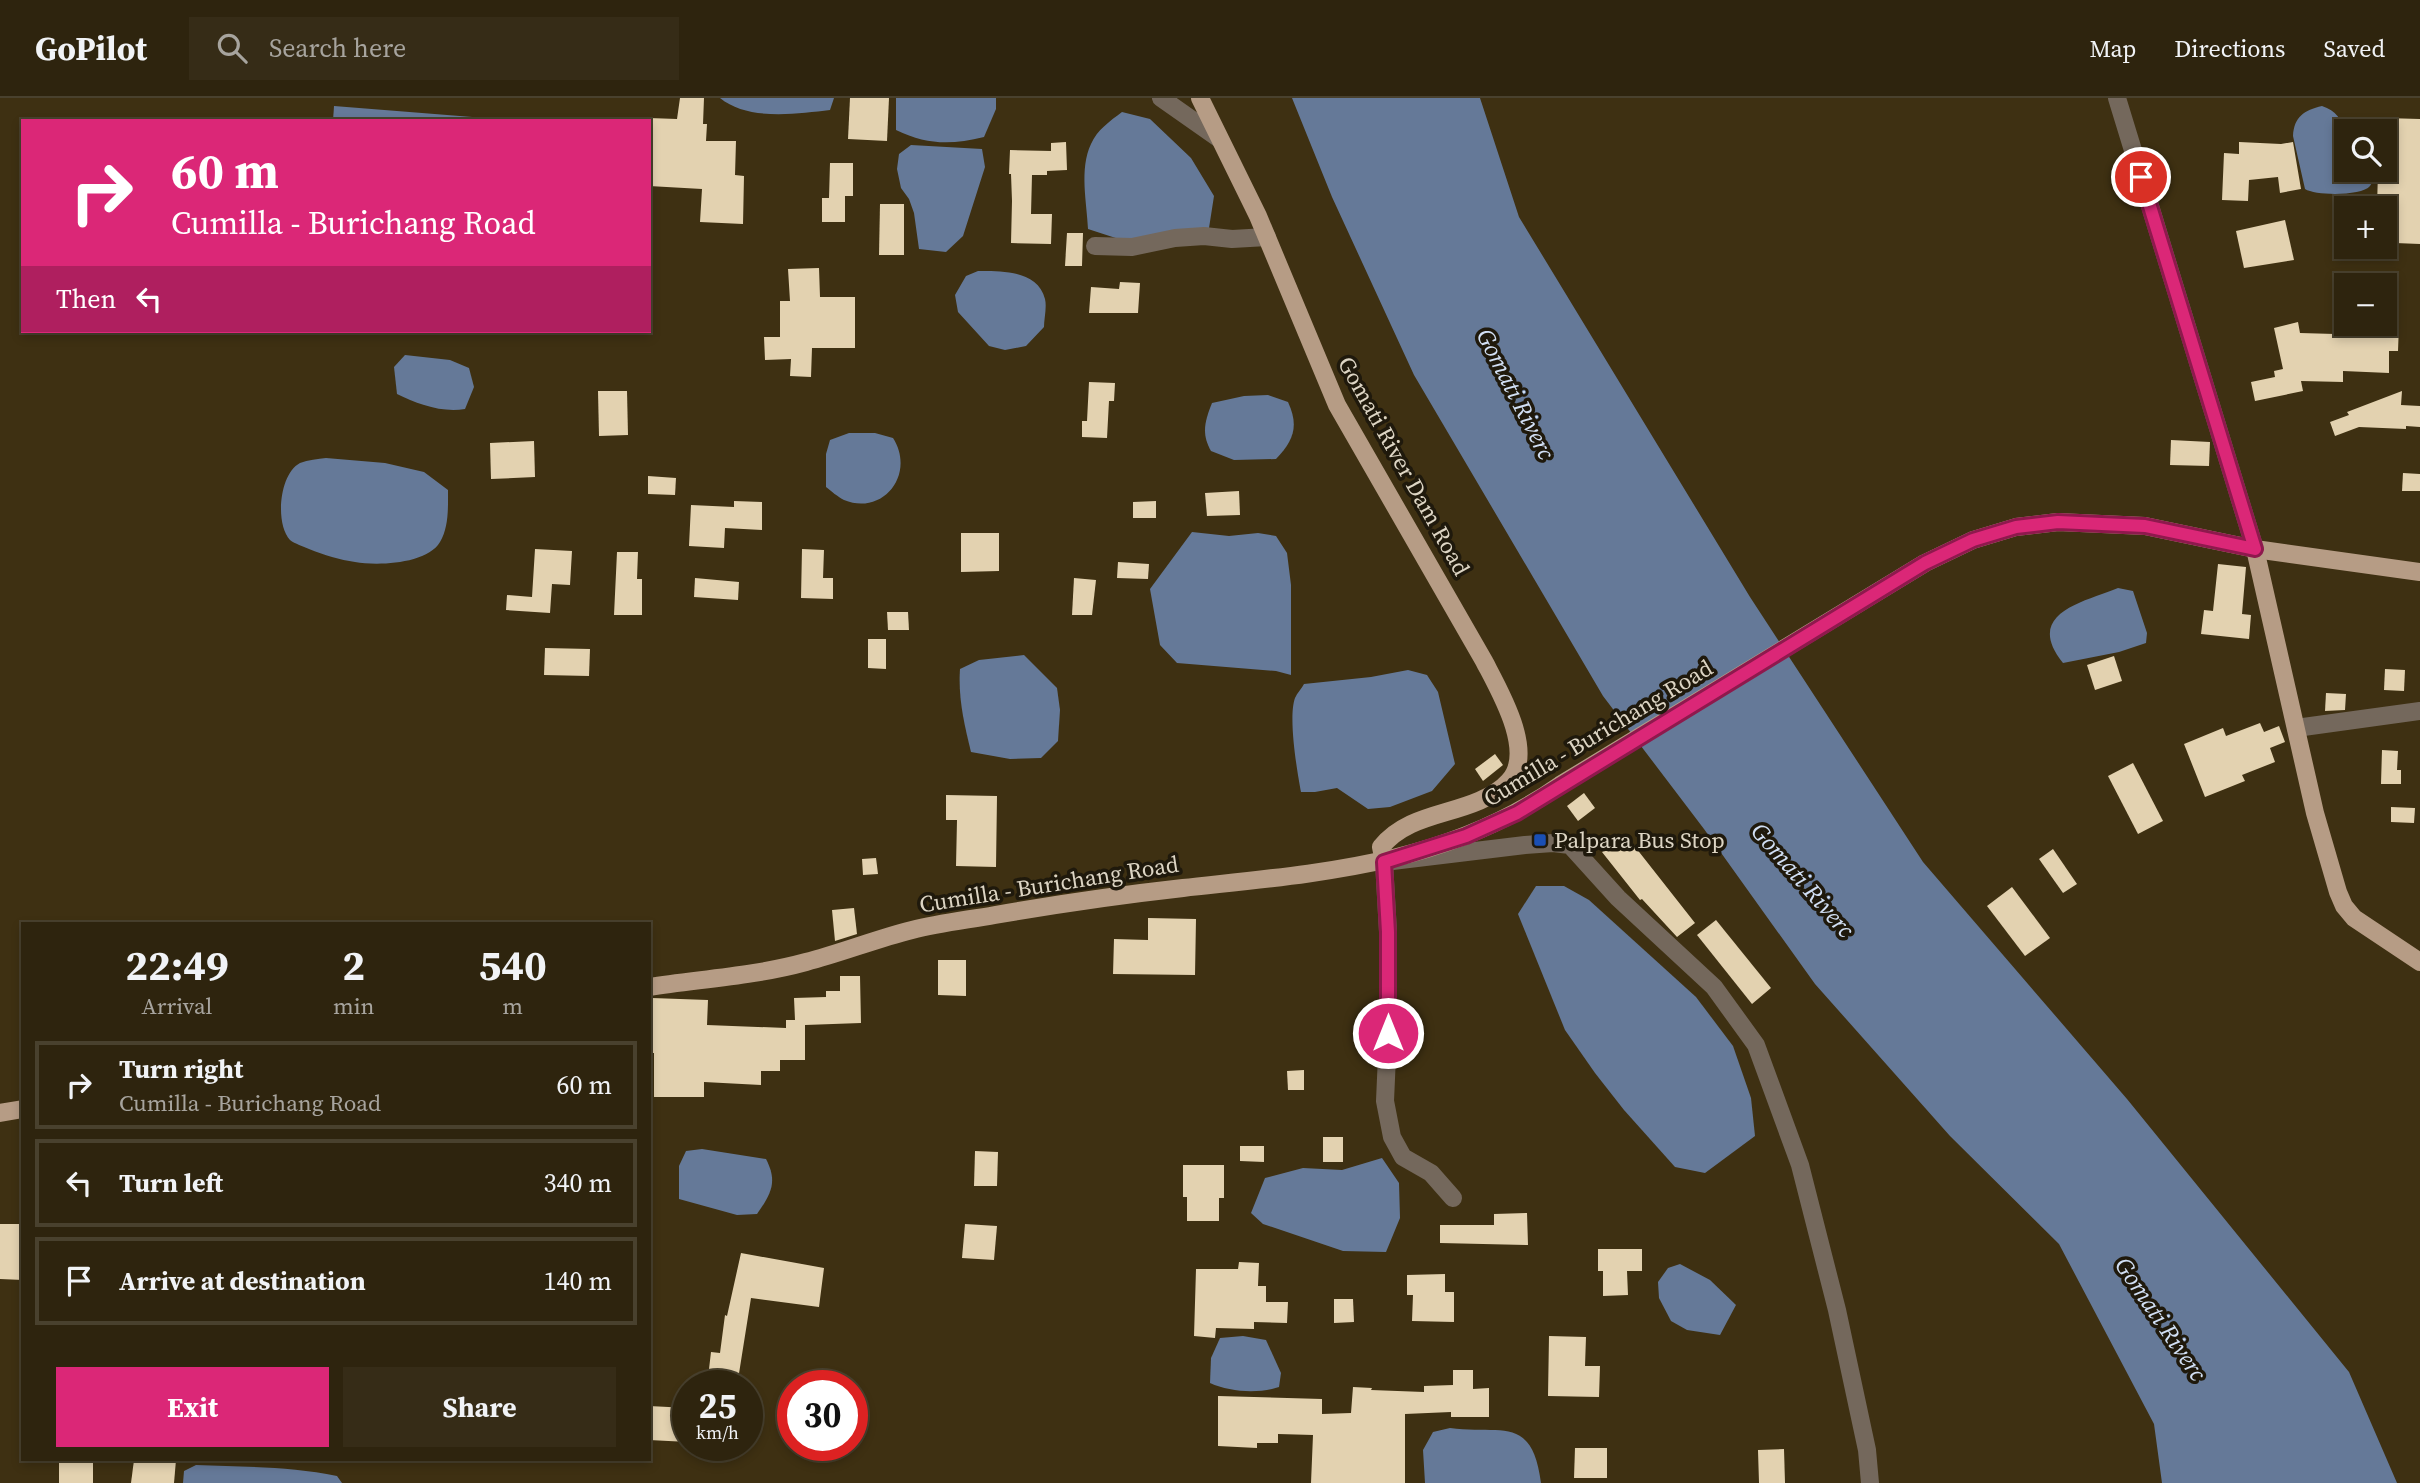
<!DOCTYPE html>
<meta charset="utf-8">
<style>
body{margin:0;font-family:"Source Serif 4",serif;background:#362c17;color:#f1f3f6;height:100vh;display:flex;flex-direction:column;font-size:26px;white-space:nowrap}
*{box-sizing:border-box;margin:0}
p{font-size:23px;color:#a7a49e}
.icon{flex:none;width:38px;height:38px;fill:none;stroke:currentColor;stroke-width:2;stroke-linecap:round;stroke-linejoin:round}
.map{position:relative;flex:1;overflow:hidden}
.drawer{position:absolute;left:21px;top:824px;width:630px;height:539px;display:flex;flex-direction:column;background:#2e240e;border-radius:0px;box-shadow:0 4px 10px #0003,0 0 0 2px #49412e}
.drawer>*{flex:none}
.top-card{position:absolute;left:21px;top:21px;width:630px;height:214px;border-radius:0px;box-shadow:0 4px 10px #0003,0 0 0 2px #49412e;background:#db2777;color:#fff;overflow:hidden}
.controls{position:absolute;left:2334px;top:21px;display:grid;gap:14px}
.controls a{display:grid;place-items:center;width:63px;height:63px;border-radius:0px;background:#2e240e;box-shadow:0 4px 10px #0003,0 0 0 2px #49412e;font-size:35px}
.speed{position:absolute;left:672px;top:1272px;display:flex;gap:14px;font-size:35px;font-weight:700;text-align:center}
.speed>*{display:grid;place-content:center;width:91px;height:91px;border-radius:50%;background:#2e240e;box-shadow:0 4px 10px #0003,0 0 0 2px #49412e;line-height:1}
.speed small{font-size:18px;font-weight:400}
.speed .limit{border:10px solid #d22;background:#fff;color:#111}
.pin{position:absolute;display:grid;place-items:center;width:60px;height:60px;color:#fff;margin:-30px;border:4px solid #fff;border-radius:50%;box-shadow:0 2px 7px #0007}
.me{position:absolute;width:77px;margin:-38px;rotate:0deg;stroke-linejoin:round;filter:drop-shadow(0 0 5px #0008)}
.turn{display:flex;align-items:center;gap:24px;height:147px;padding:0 35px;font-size:32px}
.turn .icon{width:91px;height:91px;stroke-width:2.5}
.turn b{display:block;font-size:49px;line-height:60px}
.then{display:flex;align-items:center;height:66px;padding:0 35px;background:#0003;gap:14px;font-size:26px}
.eta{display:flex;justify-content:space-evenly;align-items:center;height:119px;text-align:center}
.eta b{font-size:42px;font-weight:700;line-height:49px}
.cta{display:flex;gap:14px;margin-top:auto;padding:14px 35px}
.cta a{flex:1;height:80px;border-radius:0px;background:#db2777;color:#fff;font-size:28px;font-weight:700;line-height:80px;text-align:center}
.cta a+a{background:#362c17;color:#f1f3f6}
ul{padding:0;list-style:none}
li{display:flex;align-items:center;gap:21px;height:88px;margin:0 14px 10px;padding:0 21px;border:4px solid #49412e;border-radius:0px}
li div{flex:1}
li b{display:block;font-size:26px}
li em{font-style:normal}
header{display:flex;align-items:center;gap:42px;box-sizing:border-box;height:98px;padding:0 35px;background:#2e240e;border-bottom:2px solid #49412e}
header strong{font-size:33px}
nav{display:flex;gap:38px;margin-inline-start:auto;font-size:24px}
.search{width:490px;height:63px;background:#362c17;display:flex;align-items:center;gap:18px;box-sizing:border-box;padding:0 24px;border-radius:0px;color:#a7a49e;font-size:26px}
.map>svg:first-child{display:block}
.water{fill:#657998}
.building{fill:#e3d2b0}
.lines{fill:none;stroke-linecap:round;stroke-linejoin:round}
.minor{stroke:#74685c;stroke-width:18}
.major{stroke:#b69c85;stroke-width:18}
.route-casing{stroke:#8e194d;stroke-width:18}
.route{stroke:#db2777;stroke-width:12}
.transit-dot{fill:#1a4fb4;stroke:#1f190c;stroke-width:2.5}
.labels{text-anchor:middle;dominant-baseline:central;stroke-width:7;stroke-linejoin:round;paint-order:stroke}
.street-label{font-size:23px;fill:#ddd5c4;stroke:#1f190c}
.poi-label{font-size:23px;fill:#ddd5c4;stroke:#1f190c;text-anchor:start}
.water-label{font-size:24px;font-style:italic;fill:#d2e0f5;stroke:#1f190c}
</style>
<header>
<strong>GoPilot</strong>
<div class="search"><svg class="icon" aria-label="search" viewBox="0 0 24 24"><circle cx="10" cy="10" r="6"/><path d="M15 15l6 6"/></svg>Search here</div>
<nav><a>Map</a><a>Directions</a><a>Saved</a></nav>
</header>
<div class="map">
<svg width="2420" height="1385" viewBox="0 0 2420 1385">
<rect width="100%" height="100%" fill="#3e3012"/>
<!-- water -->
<g class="water">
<path d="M720,0h114l-4,12c-34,4 -82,11 -110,-12z"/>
<path d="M896,0h100v11l-12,28c-33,8 -57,8 -88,-7z"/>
<path d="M1292,0h188l39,119 231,380 173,265 204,237 222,273 48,111h-235l-8,-59 -95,-180 -109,-108 -135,-152 -111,-155 -101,-133 -189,-321 -82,-178z"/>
<path d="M334,8l187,15h-188z"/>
<path d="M2322,8c28,9 25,39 25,64h25c1,5 2,11 -2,16 -8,10 -54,10 -65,3l-12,-53c1,-19 11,-26 29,-30z"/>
<path d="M1122,14l28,7 41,39 23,38 -5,32 -78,15 -43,-14c-1,-26 -9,-60 3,-85 6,-14 19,-23 31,-32z"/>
<path d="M911,47l71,4 3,18 -22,69 -17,16 -27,-3 -5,-36 -5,-14 -8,-11 -4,-19 2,-15z"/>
<path d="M978,173c23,0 60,-1 67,28 2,8 -1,20 -1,28l-18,19 -21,4 -16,-4 -31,-34 -3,-17 11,-19z"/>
<path d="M405,257l45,5 19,8 5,19 -9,22c-23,4 -48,-5 -68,-15l-3,-27z"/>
<path d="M1268,297l20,7c11,24 6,38 -12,57l-42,1 -23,-9c-10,-18 -6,-30 1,-48l32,-7z"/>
<path d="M849,335h26l18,5c23,36 -10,78 -49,62 -6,-3 -13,-9 -18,-13v-33l4,-14z"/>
<path d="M326,360l59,5 39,9 24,18c0,17 1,37 -8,52 -13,22 -62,24 -85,20 -15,-2 -31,-7 -46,-13 -6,-3 -14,-5 -19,-9 -15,-16 -11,-66 10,-77 8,-3 18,-4 26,-5z"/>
<path d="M1192,434l37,4 29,-3 18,3 11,17 4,32v90l-15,-4 -99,-8 -17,-18 -10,-56z"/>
<path d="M2118,490l15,3 14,42 -1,10 -27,9 -56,11c-40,-50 21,-61 55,-75z"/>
<path d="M1024,557l33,33 3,22 -2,31 -17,17 -31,1 -39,-7c-7,-28 -13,-55 -11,-83l19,-9z"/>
<path d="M1408,572l19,5 11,17 17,72 -23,27 -42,16 -22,2 -31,-21 -22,4h-14c-4,-21 -13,-75 -6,-94 2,-5 7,-10 9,-14l67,-7z"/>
<path d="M1536,788h28l25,14 107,97 37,49 18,52 4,38 -50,37 -30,-6 -51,-57 -29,-37 -30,-43 -47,-116z"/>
<path d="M702,1051l64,10c12,23 5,35 -9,55l-20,1 -58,-16v-33l7,-15z"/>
<path d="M1382,1060l17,25 1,35 -14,34 -43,-1 -80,-27 -12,-11 14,-35 38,-10 39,2z"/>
<path d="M1680,1166l30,16 26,25 -16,30 -33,-5 -16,-9 -12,-23 -1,-16 10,-14z"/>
<path d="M1243,1238l23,4 15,33 -2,14c-21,7 -49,5 -69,-4l1,-25 9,-20z"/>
<path d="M1450,1330c51,7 82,-14 91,55h-116l-2,-33 10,-18z"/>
<path d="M196,1367c47,2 94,1 141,11l5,7h-159l1,-12z"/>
</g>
<!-- building -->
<g class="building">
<path d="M680,0h24l-1,26h4l-1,17h30l-1,34 9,1 -1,48 -43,-2 2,-33 -53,-3v-68l28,1z"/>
<path d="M850,0h39l-2,43 -39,-2z"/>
<path d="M2385,20l35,1v125l-25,-1 1,-21h-11v-14h-8l1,-38h7z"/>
<path d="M1066,44l1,28 -20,1v4h-15l-1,39h21l-1,30 -40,-1 1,-42 -1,-27h-2l1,-24 41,1v-8z"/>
<path d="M2239,44l42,2 12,-2 8,47 -21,4 -2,-16 -29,3 -1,21 -26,-1 2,-47 15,1z"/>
<path d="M830,65h23v33h-8v26h-23v-24h7z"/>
<path d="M880,106h24v51h-25z"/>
<path d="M2285,122l9,40 -50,8 -8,-37z"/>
<path d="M1067,135h16l-1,33h-17z"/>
<path d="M819,170l1,29h35v51h-43l-1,29 -21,-1 1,-17 -26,1 -1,-23h16v-36h10l-2,-32z"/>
<path d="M1120,184l20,1 -2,30h-49l2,-26 28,2z"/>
<path d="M2298,224l2,11 35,1v-10h64l-1,27h-9v22l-46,-2v11l-42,-1 2,10 -48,10 -4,-19 24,-5 -1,-6 9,-2 -9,-41z"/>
<path d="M1089,284l26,1 -1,18h-5l-2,37 -25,-1v-16h5z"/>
<path d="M598,293h29l1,44 -29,1z"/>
<path d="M2402,293l-1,14 19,1v21l-14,-1v3l-47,-2 -24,9 -5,-14 19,-7 -2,-3z"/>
<path d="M2171,342l39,2 -1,24 -39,-1z"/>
<path d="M534,343l1,36 -44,2 -1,-36z"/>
<path d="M2403,375l17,1v17h-18z"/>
<path d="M648,378l28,2 -1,17 -27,-1z"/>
<path d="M1239,393l1,24 -33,1 -2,-23z"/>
<path d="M734,403l28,1v28l-37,-2 -1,20 -35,-2 2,-41 43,2z"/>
<path d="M1156,403v17h-23v-16z"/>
<path d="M961,435h38v38l-38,1z"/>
<path d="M535,451l37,2 -2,34 -18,-1 -2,29 -44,-3 1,-15 25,2z"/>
<path d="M802,451l22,1 -1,28h10v21l-32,-1z"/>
<path d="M617,454h21l-1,27h5v36h-28z"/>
<path d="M1118,464l31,2 -1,15 -31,-1z"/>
<path d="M2218,466l28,3 -4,47 9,1 -2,24 -48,-5 3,-24 9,1z"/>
<path d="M695,480l44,4 -1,18 -44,-3z"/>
<path d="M1074,480l22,2 -4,35h-20z"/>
<path d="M887,514h21l1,18h-21z"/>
<path d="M868,541h18v30l-18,-1z"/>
<path d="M545,550l45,1 -1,27 -45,-1z"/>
<path d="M2114,558l8,25 -27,9 -8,-25z"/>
<path d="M2385,571l20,1 -1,21 -20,-1z"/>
<path d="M2326,595l20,1 -1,16 -20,1z"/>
<path d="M2260,625l4,9 15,-6 6,16 -15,6 5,14 -33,13 3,6 -40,16 -21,-53 39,-16 3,8z"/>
<path d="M2382,652l16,1 -1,19h4v14h-20z"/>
<path d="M1495,656l8,11 -20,16 -8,-12z"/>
<path d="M2133,665l30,58 -25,13 -30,-58z"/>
<path d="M1584,695l11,15 -17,13 -11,-15z"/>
<path d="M946,697l51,1 -1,71 -40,-1 1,-46h-11z"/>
<path d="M2391,709l24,1 -1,15 -23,-1z"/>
<path d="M1625,736l70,89 -18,14 -35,-38 -2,1 -38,-48z"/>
<path d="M2053,751l24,35 -14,9 -24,-34z"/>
<path d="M876,760l2,16 -15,1 -1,-16z"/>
<path d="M2012,789l38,51 -25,18 -38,-50z"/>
<path d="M854,810l3,26 -22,7 -3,-31z"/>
<path d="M1148,820l48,1 -1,56 -82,-1 1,-35 34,1z"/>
<path d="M1716,822l55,68 -19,16 -55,-69z"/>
<path d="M938,862h28v36l-28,-1z"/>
<path d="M840,878h20l1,47 -56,2v35h-25v11h-19v14l-57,-3v15h-50v-44h-5l3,-55 56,2 -1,25 79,3v-8h9l-1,-22 32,-1v-6h14z"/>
<path d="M1304,972v20h-16l-1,-19z"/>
<rect x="1323" y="1039" width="20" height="25"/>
<path d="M1240,1048h24v16l-24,-1z"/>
<path d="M975,1053l23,1 -1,34h-23z"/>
<path d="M1183,1067h41v33h-5v23h-32v-24h-4z"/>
<path d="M1527,1115l1,32 -88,-2v-18h54v-11z"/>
<path d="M0,1126h23v56l-23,-1z"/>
<path d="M965,1126l32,2 -3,34 -32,-2z"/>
<path d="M1598,1151h44v22h-15l1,24 -25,1v-25h-5z"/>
<path d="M741,1155l83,15 -5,39 -68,-9 -14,88h-30l4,-34 9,1 5,-38 2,1z"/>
<path d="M1239,1164l20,1 -1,23h8v16h22l-1,21 -33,-1v7l-38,-1 -1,10 -21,-2 2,-67h42z"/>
<path d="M1445,1176v18h9v30l-42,-1 1,-26h-6v-20z"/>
<path d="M1334,1201h19l1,23 -20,1z"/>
<path d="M1549,1238l37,1 -1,29h15l-1,31 -51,-1z"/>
<path d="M1453,1272h20v19l16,-1v29h-38v-5l-46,2v69h-94l2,-48 -35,-1v9h-21v5l-39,-2v-50l104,3v15l29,-1 2,-26 19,1 -1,2 53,2v-6l29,-1z"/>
<path d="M649,1308l39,2v34l-39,-2z"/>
<path d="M1575,1350h32v30h-33z"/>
<path d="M1784,1351l1,34h-26l-1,-33z"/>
<rect x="59" y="1362" width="34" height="23"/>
<path d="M134,1362h42l-2,23h-43z"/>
</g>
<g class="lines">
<!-- minor -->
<g class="minor">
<path d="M1161,0l57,40"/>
<path d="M2117,0l138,451"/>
<path d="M1095,148l37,1 43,-9 29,-2 28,3 35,-2"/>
<path d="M2296,630l124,-17"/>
<path d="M1453,1100l-22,-25 -28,-16 -11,-20 -7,-36 3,-68v-101l-4,-70 141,-17 28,-2 17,2 48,53 96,89 42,58 44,120 37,145 30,140 3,33"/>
</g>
<!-- major -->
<g class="major">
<path d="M1200,0l58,118 79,189 147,256c15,29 52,91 25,120 -15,17 -42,25 -63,31 -24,7 -48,14 -65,35l3,15"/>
<path d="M2255,451l60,264 23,79 6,14 10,12 66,44"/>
<path d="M649,889c52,-8 106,-11 157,-25 35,-9 70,-23 106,-32 27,-7 55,-10 83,-15 63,-11 125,-20 188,-27 134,-15 262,-22 377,-103l365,-222 48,-23 43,-13 42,-5 87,4 110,23 165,23"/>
<path d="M0,1015l23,-4"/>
</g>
</g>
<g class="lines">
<defs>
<path id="route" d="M1388,935v-101l-4,-70 82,-26 51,-23 408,-250 48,-23 43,-13 42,-5 87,4 110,23 -114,-372"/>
</defs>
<!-- route casing -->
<use href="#route" class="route-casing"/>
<!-- route -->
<use href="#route" class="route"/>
</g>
<!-- markers -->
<rect class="transit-dot" x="1533" y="735" width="14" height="14" rx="3.5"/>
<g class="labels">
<!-- street labels -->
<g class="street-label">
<text transform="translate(1404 368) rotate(61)">Gomati River Dam Road</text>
<text transform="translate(1598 635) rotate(-31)">Cumilla - Burichang Road</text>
<text transform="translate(1049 786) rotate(-9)">Cumilla - Burichang Road</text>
</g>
<!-- poi labels -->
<g class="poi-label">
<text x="1554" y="742">Palpara Bus Stop</text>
</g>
<!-- water labels -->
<g class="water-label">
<text transform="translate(1516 296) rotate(63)">Gomati Riverc</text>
<text transform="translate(1803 782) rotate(49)">Gomati Riverc</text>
<text transform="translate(2161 1221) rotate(56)">Gomati Riverc</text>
</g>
</g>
</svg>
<div class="controls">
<a><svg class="icon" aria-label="search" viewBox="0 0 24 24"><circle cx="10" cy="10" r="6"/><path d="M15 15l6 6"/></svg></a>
<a>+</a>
<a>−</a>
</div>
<div class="speed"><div>25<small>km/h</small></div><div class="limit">30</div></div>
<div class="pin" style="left:2141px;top:79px;background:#d93025"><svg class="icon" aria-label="arrive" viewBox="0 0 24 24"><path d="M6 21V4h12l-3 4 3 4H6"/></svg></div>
<svg class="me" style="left:1388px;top:935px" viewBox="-20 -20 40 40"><circle r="17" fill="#db2777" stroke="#fff" stroke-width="3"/><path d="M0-11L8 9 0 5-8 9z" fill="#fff"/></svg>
<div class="top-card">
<div class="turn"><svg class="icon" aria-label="right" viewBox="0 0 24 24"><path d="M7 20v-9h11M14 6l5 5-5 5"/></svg><div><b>60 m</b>Cumilla - Burichang Road</div></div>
<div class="then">Then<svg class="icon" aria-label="left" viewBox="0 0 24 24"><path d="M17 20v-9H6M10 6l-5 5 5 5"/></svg></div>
</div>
<section class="drawer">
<div class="eta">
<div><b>22:49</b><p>Arrival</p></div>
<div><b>2</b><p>min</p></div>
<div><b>540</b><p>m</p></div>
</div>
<ul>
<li><svg class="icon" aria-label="right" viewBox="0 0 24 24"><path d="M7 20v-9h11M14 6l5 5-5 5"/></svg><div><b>Turn right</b><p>Cumilla - Burichang Road</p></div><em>60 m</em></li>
<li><svg class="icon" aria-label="left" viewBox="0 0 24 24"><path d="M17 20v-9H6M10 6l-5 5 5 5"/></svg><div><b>Turn left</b></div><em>340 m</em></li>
<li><svg class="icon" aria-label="arrive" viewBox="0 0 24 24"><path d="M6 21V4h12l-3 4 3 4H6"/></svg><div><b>Arrive at destination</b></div><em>140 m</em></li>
</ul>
<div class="cta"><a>Exit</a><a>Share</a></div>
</section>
</div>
